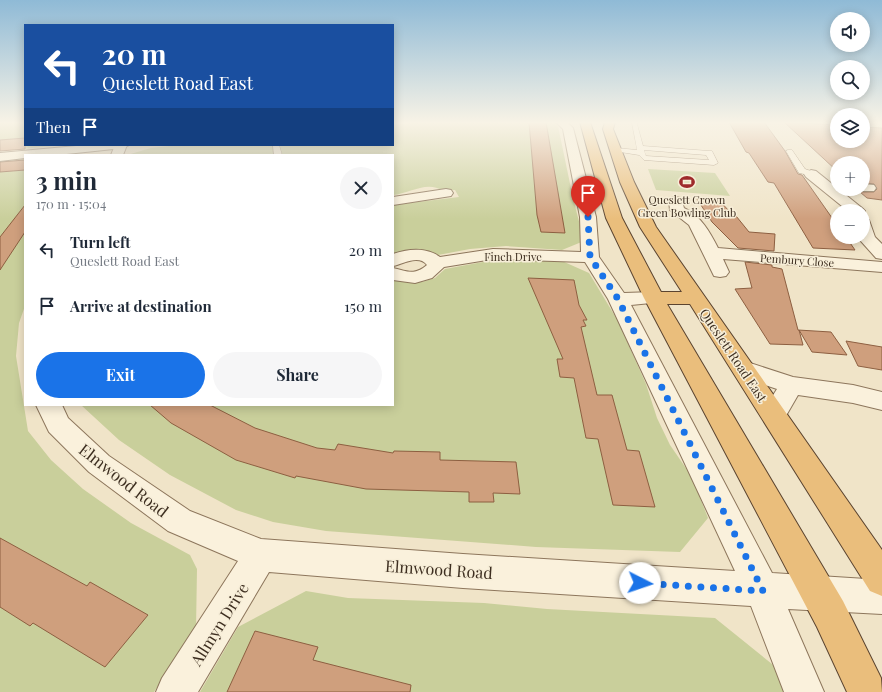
<!DOCTYPE html>
<meta charset="utf-8">
<style>
body{margin:0;font-family:"Playfair Display",serif;background:#f6f6f7;color:#1f2937;height:100vh;display:flex;flex-direction:column;font-size:15px;white-space:nowrap}
*{box-sizing:border-box;margin:0}
p{font-size:13px;color:#747a83}
.icon{flex:none;width:22px;height:22px;fill:none;stroke:currentColor;stroke-width:2;stroke-linecap:round;stroke-linejoin:round}
.map{position:relative;flex:1;overflow:hidden}
.details{position:absolute;left:24px;top:154px;width:370px;height:252px;display:flex;flex-direction:column;background:#fff;border-radius:0px;box-shadow:0 2px 10px #0003}
.details>*{flex:none}
.banner{position:absolute;left:24px;top:24px;width:370px;height:122px;border-radius:0px;box-shadow:0 2px 10px #0003;background:#1a4fa0;color:#fff;overflow:hidden}
.controls{position:absolute;left:830px;top:12px;display:grid;gap:8px}
.controls a{display:grid;place-items:center;width:40px;height:40px;border-radius:50%;background:#fff;box-shadow:0 2px 10px #0003;font-size:20px}
.pin{position:absolute;display:grid;place-items:center;width:34px;height:34px;color:#fff;margin:-41px -17px;border-radius:50% 50% 50% 0;rotate:-45deg;box-shadow:0 0 4px #0007}
.pin .icon{rotate:45deg}
.me{position:absolute;width:44px;margin:-22px;rotate:94deg;stroke-linejoin:round;filter:drop-shadow(0 0 3px #0008)}
.turn{display:flex;align-items:center;gap:14px;height:84px;padding:0 12px;font-size:18px}
.turn .icon{width:52px;height:52px;stroke-width:2.5}
.turn b{display:block;font-size:28px;line-height:34px}
.then{display:flex;align-items:center;height:38px;padding:0 12px;background:#0003;gap:8px;font-size:15px}
.round{display:grid;place-items:center;flex:none;width:42px;height:42px;border-radius:21px;background:#f6f6f7}
.summary{display:flex;align-items:center;justify-content:space-between;height:68px;padding:0 12px}
h1{font-size:24px;font-weight:700;line-height:30px}
.cta{display:flex;gap:8px;margin-top:auto;padding:8px 12px}
.cta a{flex:1;height:46px;border-radius:24px;background:#1a73e8;color:#fff;font-size:16px;font-weight:700;line-height:46px;text-align:center}
.cta a+a{background:#f6f6f7;color:#1f2937}
ul{padding:0;list-style:none}
li{display:flex;align-items:center;gap:12px;height:56px;padding:0 12px}
li div{flex:1}
li b{display:block;font-size:15px}
li em{font-style:normal}
.map>svg:first-child{display:block}
.green{fill:#c9cf9b}
.building{fill:#cf9f7d;stroke:#8d5f41}
.lines{fill:none;stroke-linecap:round;stroke-linejoin:round}
.service-casing{stroke:#8d765c;stroke-width:1}
.minor-casing{stroke:#8d765c;stroke-width:2}
.tertiary-casing{stroke:#8d765c;stroke-width:2}
.trunk-casing{stroke:#5b4430;stroke-width:2}
.service{fill:#faf1dc;fill-rule:evenodd}
.minor{fill:#faf1dc;fill-rule:evenodd}
.tertiary{fill:#faf1dc;fill-rule:evenodd}
.trunk{fill:#eabe7c;fill-rule:evenodd}
.route{stroke:#1a73e8;stroke-width:7;stroke-dasharray:0 12.6}
.labels{text-anchor:middle;dominant-baseline:central;stroke-width:3;stroke-linejoin:round;paint-order:stroke}
.far-poi-label{font-size:11px;fill:#3d2e20;stroke:#f7eed8}
.far-street-label{font-size:11px;fill:#3d2e20;stroke:#f7eed8}
.street-label{font-size:13px;fill:#3d2e20;stroke:#f7eed8}
.near-street-label{font-size:16px;fill:#3d2e20;stroke:#f7eed8}
</style>
<div class="map">
<svg width="882" height="692" viewBox="0 0 882 692">
<rect width="100%" height="100%" fill="#f0e4c8"/>
<!-- green -->
<g class="green">
<path d="M0,122h25v23h38l-63,6z"/>
<path d="M417,122h139l2,4 15,72 11,43 -22,9 -56,-4 -36,3 -32,6h-45v-50l66,-8 -4,-7 -12,1c-16,-11 -34,3 -50,4v-40h-111l-3,-10h114v-20z"/>
<path d="M179,145h94l2,10h-148l24,-7z"/>
<path d="M25,159v147l-6,17 -3,33 12,75 23,29 32,29 48,34 59,32 7,14 -1,60 -42,63h-154v-530z"/>
<path d="M648,169l67,4 15,23 -74,-6z"/>
<path d="M499,259l63,2 27,12 29,48 28,63 11,34 13,27 22,32 16,41 -28,34 -144,-5 -210,-16 -53,-9 -37,-12 -66,-35 -51,-35 -38,-35h312v-125l29,2 13,-4 10,-9z"/>
<path d="M306,591l42,7 136,5 63,6 168,9 62,50 9,24h-586l38,-65z"/>
</g>
<!-- building -->
<g class="building">
<path d="M529,122h17l19,111 -24,-1 -4,-17z"/>
<path d="M729,122h35l21,29 13,23 4,1 35,50v12h9l9,13 -42,-2 -39,-65 -6,-1 -19,-29 -3,-1z"/>
<path d="M784,122l53,3v16h26v-14l19,1v72l-15,-2 -7,-6h14l3,-3 -3,-5 -11,-1v-20h-26v8z"/>
<path d="M25,138v11l-25,2v-11z"/>
<path d="M25,160v10l-25,2v-10z"/>
<path d="M697,199l22,1 10,11h3l17,21 26,2 -1,17 -36,-3 -26,-26z"/>
<path d="M25,205v27l-25,38v-33z"/>
<path d="M745,262l27,3v2l10,2 16,61 33,2 16,23 -35,-3 -13,-22 4,15 -33,-1 -35,-55 17,-1z"/>
<path d="M528,278l46,2 5,25 8,15h-4l3,6 -5,1 16,68h15l15,55 12,1 16,56 -42,-2 -15,-66 -12,-1 -12,-60 -14,-1 -3,-18h6z"/>
<path d="M846,341l36,6v23l-24,-4z"/>
<path d="M150,405h60l45,23 62,20 18,2 3,-6 55,9 1,-2 46,1v8l76,2 4,32 -27,-1 1,9h-25v-10l-103,-3 -70,-13 -1,2 -59,-18 -65,-37z"/>
<path d="M0,538l87,48 3,-4 58,33 -43,52 -72,-44 -3,3 -30,-19z"/>
<path d="M255,631l63,16 -5,13 98,25 -1,7h-183z"/>
</g>
<g class="lines">
<defs>
<g id="service">
<path d="M632,122h7l-2,2 6,22 66,5h3l6,12 -4,2 -70,-5 -5,-5 -25,-4v-2l2,-1 21,2zM644,150l62,5 3,5 -63,-4z"/>
<path d="M273,145h6l3,10h-8z"/>
<path d="M788,150h4l13,19 9,3v4l-15,-3 -13,-22z"/>
</g>
<g id="minor">
<path d="M556,122h11l6,6 23,89 3,40 25,36 30,-1 7,2 3,4 -3,4 -30,3 141,268 110,7v34l-94,-5 36,83h-40l-33,-86 -288,-18 -194,-16 -71,120h-42l6,-14 76,-117 -70,-30 -79,-59 -40,-40 -13,-27h26l6,13 41,38 81,55 71,28 202,15 272,17 -127,-272 -23,-37 -92,-3 -49,8 -12,11 -17,5 -22,-3v-12c14,3 21,8 34,-3 -8,-11 -24,-1 -34,1v-12c15,-5 33,-7 47,3l53,-8 88,3 -1,-35 -17,-88z"/>
<path d="M115,145h12l-4,10h-12z"/>
<path d="M811,170l5,1 46,37 3,3 -2,2v-2h-15l-42,-34 -2,-3z"/>
<path d="M863,184l11,1 2,3 -2,3h-16l-1,-2h6z"/>
<path d="M446,189l5,1 2,3 -2,3 -58,9v-8z"/>
<path d="M676,197l5,1 3,10c17,8 26,24 34,40l164,14v10l-159,-13 6,13 -3,4 -6,1 -6,-1 -25,-51 -19,-15 -1,-9 2,-3z"/>
<path d="M863,218l6,2 6,17 7,7v15l-6,-1 -17,-19 -1,-2h5z"/>
<path d="M744,361l49,16 60,8 29,7v18l-29,-7 -55,-8 -15,26 -9,3 -9,-3 -4,-7 16,-25 -41,-14 -4,-6 4,-6z"/>
</g>
<path id="tertiary" d="M87,145h42l-6,3 -66,7h-32v3l-25,3v-8z"/>
<path id="trunk" d="M580,122h10l32,96 39,74h21l-42,-65 -20,-45 -17,-53 2,-7h10l-2,7 21,53 22,45 226,323v46l-12,-5 -180,-287h-23l176,297 38,77 1,14h-35l-30,-65 -173,-329 -38,-80z"/>
</defs>
<!-- service casing -->
<use href="#service" class="service-casing"/>
<!-- minor casing -->
<use href="#minor" class="minor-casing"/>
<!-- tertiary casing -->
<use href="#tertiary" class="tertiary-casing"/>
<!-- trunk casing -->
<use href="#trunk" class="trunk-casing"/>
<!-- service -->
<use href="#service" class="service"/>
<!-- minor -->
<use href="#minor" class="minor"/>
<!-- tertiary -->
<use href="#tertiary" class="tertiary"/>
<!-- trunk -->
<use href="#trunk" class="trunk"/>
</g>
<!-- sky -->
<linearGradient id="sky" x2="0" y2="1"><stop stop-color="#8fbad6"/><stop offset="0.56" stop-color="#f8f3e6"/><stop offset="1" stop-color="#f8f3e6" stop-opacity="0"/></linearGradient>
<rect width="882" height="219" fill="url(#sky)"/>
<g class="lines">
<!-- route -->
<path class="route" d="M588,217l2,40 28,42 145,292 -123,-8"/>
</g>
<!-- icons -->
<defs>
<symbol id="stadium-bare" viewBox="-9 -9 18 18"><path d="M0-5a6.5 5 0 1 0 0 10a6.5 5 0 1 0 0-10ZM-3.5-1.8h7v3.6h-7Z" fill="#9e2a2b" stroke="#f7eed8" stroke-width="2.5" paint-order="stroke"/></symbol>
</defs>
<g fill-rule="evenodd">
<use href="#stadium-bare" x="676" y="171" width="22" height="22"/>
</g>
<g class="labels">
<!-- far-poi labels -->
<g class="far-poi-label">
<text x="687" y="199">Queslett Crown<tspan x="687" dy="13">Green Bowling Club</tspan></text>
</g>
<!-- far-street labels -->
<g class="far-street-label">
<text x="513" y="256">Finch Drive</text>
<text transform="translate(797 260) rotate(4)">Pembury Close</text>
</g>
<!-- street labels -->
<g class="street-label">
<text transform="translate(734 355) rotate(56)">Queslett Road East</text>
</g>
<!-- near-street labels -->
<g class="near-street-label">
<text transform="translate(124 480) rotate(38)">Elmwood Road</text>
<text transform="translate(439 569) rotate(4)">Elmwood Road</text>
<text transform="translate(219 624) rotate(-58)">Allmyn Drive</text>
</g>
</g>
</svg>
<div class="controls">
<a><svg class="icon" aria-label="sound" viewBox="0 0 24 24"><path d="M4 9h4l5-4v14l-5-4H4zM17 9q2 3 0 6"/></svg></a>
<a><svg class="icon" aria-label="search" viewBox="0 0 24 24"><circle cx="10" cy="10" r="6"/><path d="M15 15l6 6"/></svg></a>
<a><svg class="icon" aria-label="layers" viewBox="0 0 24 24"><path d="M12 4l9 5-9 5-9-5zM3 14l9 5 9-5"/></svg></a>
<a>+</a>
<a>−</a>
</div>
<div class="pin" style="left:588px;top:217px;background:#d93025"><svg class="icon" aria-label="arrive" viewBox="0 0 24 24"><path d="M6 21V4h12l-3 4 3 4H6"/></svg></div>
<svg class="me" style="left:640px;top:583px" viewBox="-20 -20 40 40"><circle r="19" fill="#fff"/><path d="M0-13L10 11 0 6-10 11z" fill="#1a73e8"/></svg>
<div class="banner">
<div class="turn"><svg class="icon" aria-label="left" viewBox="0 0 24 24"><path d="M17 20v-9H6M10 6l-5 5 5 5"/></svg><div><b>20 m</b>Queslett Road East</div></div>
<div class="then">Then<svg class="icon" aria-label="arrive" viewBox="0 0 24 24"><path d="M6 21V4h12l-3 4 3 4H6"/></svg></div>
</div>
<section class="details">
<div class="summary"><div><h1>3 min</h1><p>170 m · 15:04</p></div><a class="round"><svg class="icon" aria-label="close" viewBox="0 0 24 24"><path d="M6 6l12 12M18 6L6 18"/></svg></a></div>
<ul>
<li><svg class="icon" aria-label="left" viewBox="0 0 24 24"><path d="M17 20v-9H6M10 6l-5 5 5 5"/></svg><div><b>Turn left</b><p>Queslett Road East</p></div><em>20 m</em></li>
<li><svg class="icon" aria-label="arrive" viewBox="0 0 24 24"><path d="M6 21V4h12l-3 4 3 4H6"/></svg><div><b>Arrive at destination</b></div><em>150 m</em></li>
</ul>
<div class="cta"><a>Exit</a><a>Share</a></div>
</section>
</div>
